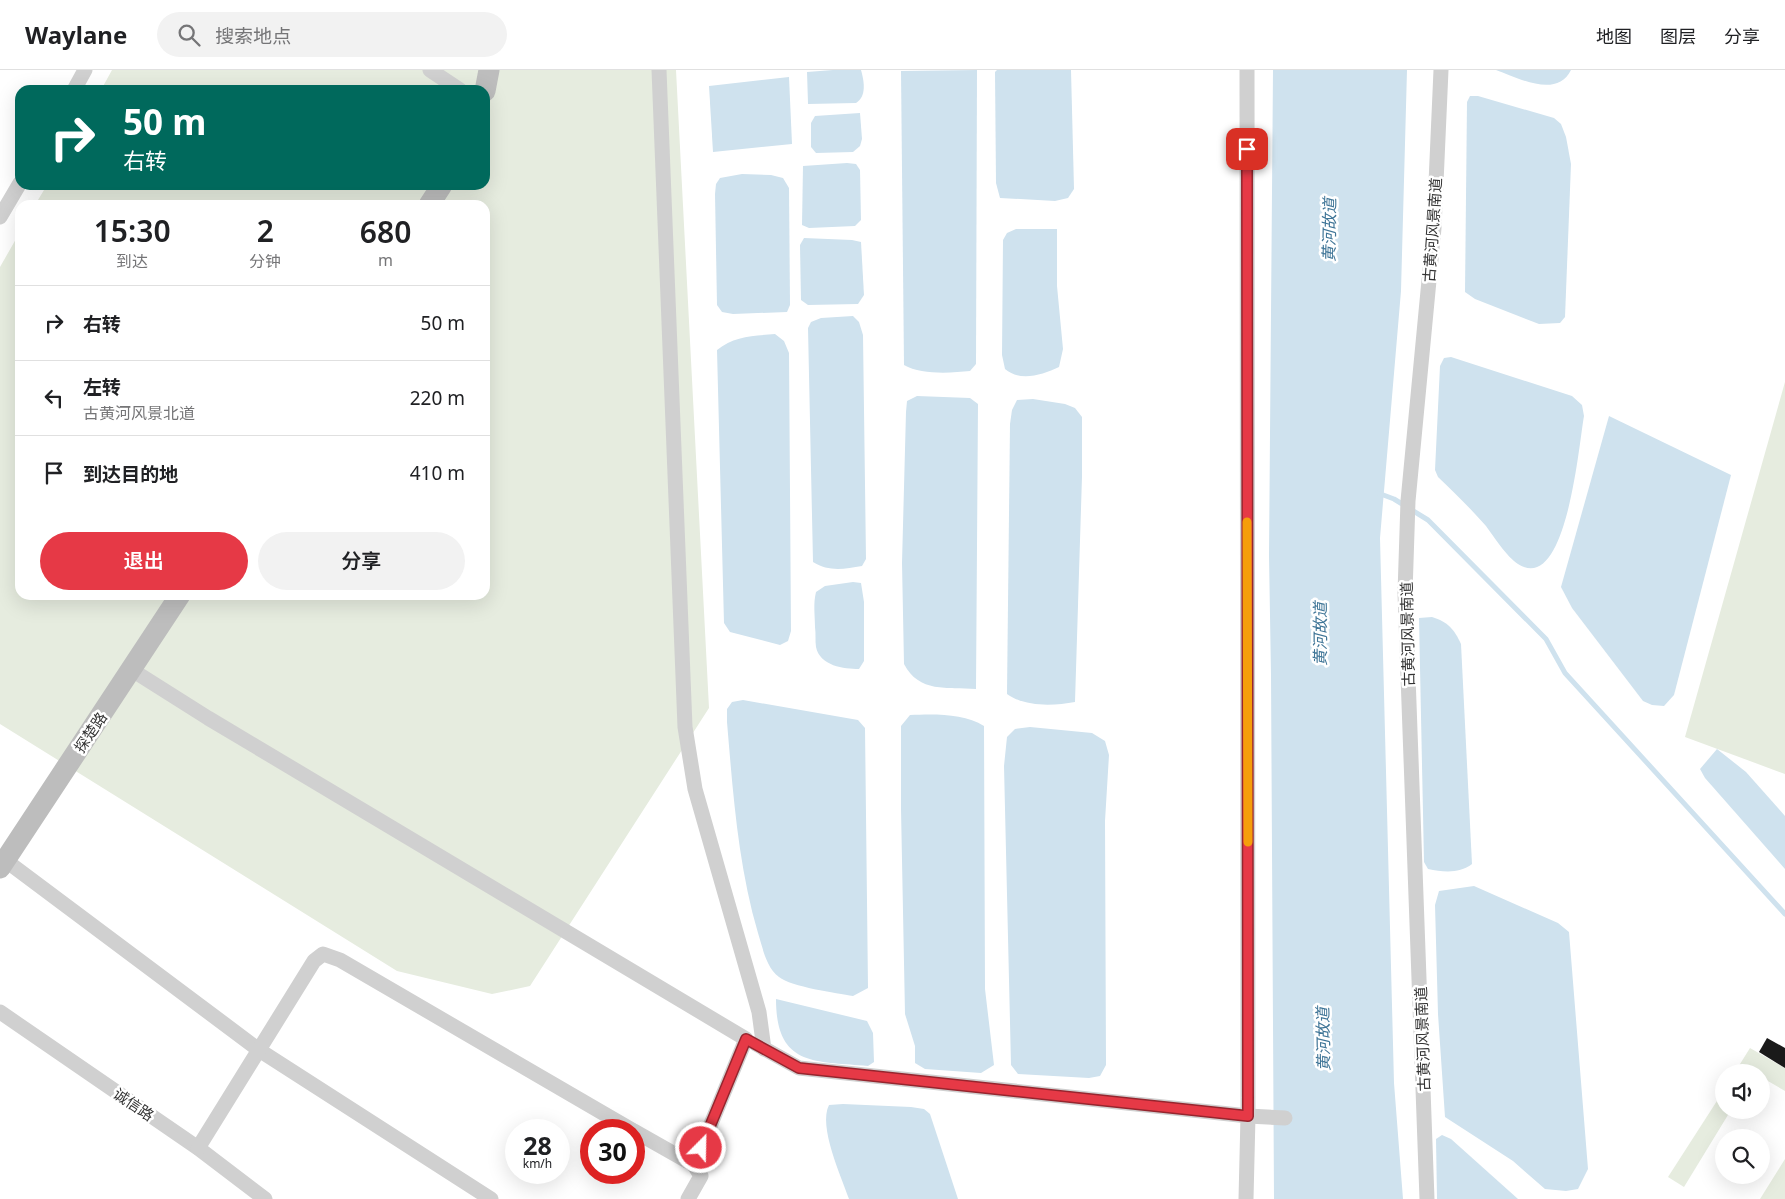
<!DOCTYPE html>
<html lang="zh">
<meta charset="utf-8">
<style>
body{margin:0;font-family:"Noto Sans","Noto Sans SC",sans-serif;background:#f2f2f2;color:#202124;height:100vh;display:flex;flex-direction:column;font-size:19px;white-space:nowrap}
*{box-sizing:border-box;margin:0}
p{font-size:16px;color:#757577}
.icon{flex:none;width:28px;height:28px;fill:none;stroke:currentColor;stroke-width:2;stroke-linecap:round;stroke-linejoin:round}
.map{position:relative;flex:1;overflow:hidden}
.details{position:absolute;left:15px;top:130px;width:475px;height:400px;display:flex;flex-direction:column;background:#fff;border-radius:15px;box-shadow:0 5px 20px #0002}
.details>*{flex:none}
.hud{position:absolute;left:15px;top:15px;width:475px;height:105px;border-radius:15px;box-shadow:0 5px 20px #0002;background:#00695c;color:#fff;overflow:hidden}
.controls{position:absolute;left:1715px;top:994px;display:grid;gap:10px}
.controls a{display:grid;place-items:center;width:55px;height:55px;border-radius:50%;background:#fff;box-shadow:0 5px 20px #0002;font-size:25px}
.speed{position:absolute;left:505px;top:1049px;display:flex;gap:10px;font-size:25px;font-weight:700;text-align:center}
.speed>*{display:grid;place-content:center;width:65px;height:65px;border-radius:50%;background:#fff;box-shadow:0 5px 20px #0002;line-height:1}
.speed small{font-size:12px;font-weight:400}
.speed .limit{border:8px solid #d22;background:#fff;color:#111}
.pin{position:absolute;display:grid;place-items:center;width:42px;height:42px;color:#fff;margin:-21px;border-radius:10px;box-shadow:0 2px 8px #0006}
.me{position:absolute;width:55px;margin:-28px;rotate:23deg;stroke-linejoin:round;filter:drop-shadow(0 0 4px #0008)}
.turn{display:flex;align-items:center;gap:18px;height:105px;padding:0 25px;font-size:22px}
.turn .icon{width:65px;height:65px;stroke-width:2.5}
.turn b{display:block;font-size:35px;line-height:42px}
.eta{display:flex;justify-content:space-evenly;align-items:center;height:85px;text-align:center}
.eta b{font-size:30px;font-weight:600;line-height:35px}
.button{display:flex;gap:10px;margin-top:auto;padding:10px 25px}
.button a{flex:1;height:58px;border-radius:30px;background:#e63946;color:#fff;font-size:20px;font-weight:600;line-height:58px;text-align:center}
.button a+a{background:#f2f2f2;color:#202124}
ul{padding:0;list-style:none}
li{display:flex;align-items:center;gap:15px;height:75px;padding:0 25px;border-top:1px solid #e0e0e0}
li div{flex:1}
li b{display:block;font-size:19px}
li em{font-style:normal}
header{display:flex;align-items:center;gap:30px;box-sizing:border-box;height:70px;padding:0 25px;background:#fff;border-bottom:1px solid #e0e0e0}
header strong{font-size:24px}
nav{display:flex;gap:28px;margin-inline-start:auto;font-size:18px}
.search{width:350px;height:45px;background:#f2f2f2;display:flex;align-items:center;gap:12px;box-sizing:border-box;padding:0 18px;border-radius:28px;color:#757577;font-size:19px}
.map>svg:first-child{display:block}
.green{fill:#e6ecdf}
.water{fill:#cfe2ee}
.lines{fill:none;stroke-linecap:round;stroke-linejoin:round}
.stream{stroke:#cfe2ee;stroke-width:5}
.building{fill:#1a1a1a}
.street{stroke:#d0d0d0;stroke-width:15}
.secondary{stroke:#bdbdbd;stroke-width:21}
.route-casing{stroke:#96252e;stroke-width:12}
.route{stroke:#e63946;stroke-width:9}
.slow{stroke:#f59e0b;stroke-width:9}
.labels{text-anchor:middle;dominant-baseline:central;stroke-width:5;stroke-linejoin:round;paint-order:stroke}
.street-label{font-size:15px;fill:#333;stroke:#fff}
.water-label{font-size:16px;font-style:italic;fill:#3f7597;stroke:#fff}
</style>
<header>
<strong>Waylane</strong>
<div class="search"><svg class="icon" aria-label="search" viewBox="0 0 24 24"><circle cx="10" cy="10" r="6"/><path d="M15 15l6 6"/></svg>搜索地点</div>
<nav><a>地图</a><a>图层</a><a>分享</a></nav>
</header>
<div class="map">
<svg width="1785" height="1129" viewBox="0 0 1785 1129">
<rect width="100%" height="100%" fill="#fff"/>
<!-- green -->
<g class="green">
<path d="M112,0h564l33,638 -179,278 -38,8 -95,-23 -397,-247v-457l20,-35v363h465v-390h-450l12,-20h438v-95h-384z"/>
<path d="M1785,312v392l-100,-37z"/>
<path d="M1750,978l35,20v23l-24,-14v-5h-26z"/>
<path d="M1724,1020v20h7l-47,77 -16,-10z"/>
<path d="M1785,1089v40h-25z"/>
</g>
<!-- water -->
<g class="water">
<path d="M833,0h28c3,11 6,26 -5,33l-48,1 -1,-32z"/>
<path d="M977,0l-1,294 -6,7c-19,2 -49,4 -66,-6l-3,-294z"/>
<path d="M997,0h74l3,119 -6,9 -13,3 -55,-3 -4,-15 -1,-111z"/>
<path d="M1273,0h134l-6,221 -21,247 14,545 9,116h-129l-3,-524 -2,-119z"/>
<path d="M1496,0h75c-14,29 -53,8 -75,0z"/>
<path d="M789,7l3,67 -79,8 -4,-66z"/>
<path d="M1470,26h8l76,22 7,6 5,13 5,27 -6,153 -5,6 -21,1 -64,-25 -10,-7 2,-190z"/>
<path d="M860,43l2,26 -2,7 -7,6 -37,1 -5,-6v-24l4,-7z"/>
<path d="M847,93l9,1 4,6 1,50 -6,6 -46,2 -7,-3 1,-59z"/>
<path d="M742,104l29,1 12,3 6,10 1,117 -3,7 -54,2 -11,-2 -5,-7 -2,-111 1,-10 4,-6z"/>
<path d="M1016,159h41v57l6,63 -4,18c-17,8 -39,15 -54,2l-3,-14 1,-115 4,-7z"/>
<path d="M804,168l48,2 9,2 3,53 -6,9 -50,1 -7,-5 -1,-55z"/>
<path d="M853,246l6,6 4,13 3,224 -4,7c-18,3 -33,6 -49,-4l-5,-234 3,-6 10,-4z"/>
<path d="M775,264l9,7 5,12 2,278 -3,10 -8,4 -50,-13 -6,-9 -7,-273c17,-14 36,-14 58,-16z"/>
<path d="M1451,287l121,39 10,9 2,11c-5,26 -17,180 -66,148 -11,-7 -24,-27 -32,-38 -15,-17 -31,-33 -48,-49l-3,-7 5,-104 4,-8z"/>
<path d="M917,326l53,2 8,6 -2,285c-29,-2 -57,4 -72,-25l-2,-101 4,-151 1,-11z"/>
<path d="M1033,329l32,5 10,4 7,9v59l-7,226c-22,4 -50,5 -68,-8l3,-270 2,-14 5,-10z"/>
<path d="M1609,346l122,59 -57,220 -10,11 -12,-1 -9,-4 -71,-93 -11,-21z"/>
<path d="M853,512l8,1 3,19v59l-5,8c-15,0 -39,-3 -43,-22 -1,-6 0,-13 -1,-20 0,-12 -2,-23 1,-35l9,-6z"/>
<path d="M1432,547c16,5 22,12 29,27l11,220c-13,10 -29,8 -44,5l-4,-7 -5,-244z"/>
<path d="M743,630l115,20 7,8 3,260 -15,8c-16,-3 -62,-9 -74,-19 -13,-10 -16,-28 -21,-44 -20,-68 -25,-140 -31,-211v-13l5,-7z"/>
<path d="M910,645c23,-1 54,-2 74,11l1,263 9,76 -13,8 -56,-4 -10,-6v-17l-10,-32 -4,-205v-83z"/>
<path d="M1030,657l62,6 13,8 4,14 -4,66 1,244 -6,11 -11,2 -71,-4 -7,-9 -7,-299 3,-29 8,-8z"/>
<path d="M1717,679l29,23 39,44v53l-80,-91 -5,-9z"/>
<path d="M1474,816l84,37 11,9 19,237 -10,20 -12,2 -21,-2 -32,-28 -68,-44 -7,-103 -3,-109 4,-14z"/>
<path d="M776,929l91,22 6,12 1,29 -6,4c-53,-5 -92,1 -92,-67z"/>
<path d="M843,1034l68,3 13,2 6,5 28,85h-109c-8,-23 -31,-73 -20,-94z"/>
<path d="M1442,1065l9,4 67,60h-81l-1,-60z"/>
</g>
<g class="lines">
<!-- stream -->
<path class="stream" d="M1378,423l16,6 34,21 118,119 19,34 220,241"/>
</g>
<!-- building -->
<path class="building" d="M1767,968l18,10v20l-26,-16z"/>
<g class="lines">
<!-- street -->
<g class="street">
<path d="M430,0l30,20"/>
<path d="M659,0l26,657 10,62 64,223 5,37"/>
<path d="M74,20l11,-20"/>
<path d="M0,147l20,-34"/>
<path d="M132,600l76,48 538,321 -52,126 7,11 -13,23"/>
<path d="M5,790l254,190 232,149"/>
<path d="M0,942l198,136 67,51"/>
<path d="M756,974l43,24 449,48 37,2"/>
<path d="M634,1061l60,34"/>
<path d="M198,1078l116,-187 9,-7 17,6 292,170"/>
<path d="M1246,1129l2,-83 -1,-1046"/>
<path d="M1427,1129l-22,-606 3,-92 26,-273 7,-158"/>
</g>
<!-- secondary -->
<g class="secondary">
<path d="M485,21l4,-21"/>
<path d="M429,135l13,-20"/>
<path d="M0,798l180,-273"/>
</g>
</g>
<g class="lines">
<defs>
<path id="route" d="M701,1078l45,-109 53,29 449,48 -1,-967"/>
</defs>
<!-- route casing -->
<use href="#route" class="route-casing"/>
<!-- route -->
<use href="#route" class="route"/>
<!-- slow -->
<path class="slow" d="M1247,452l1,320"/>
</g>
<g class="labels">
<!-- street labels -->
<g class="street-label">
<text transform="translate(1432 160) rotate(-86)">古黄河风景南道</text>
<text transform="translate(1407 564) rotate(-91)">古黄河风景南道</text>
<text transform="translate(90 662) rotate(-56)">探楚路</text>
<text transform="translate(1422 969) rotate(-92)">古黄河风景南道</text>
<text transform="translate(134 1034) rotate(34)">诚信路</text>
</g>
<!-- water labels -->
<g class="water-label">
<text transform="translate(1329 160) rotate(-89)">黄河故道</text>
<text transform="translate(1320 564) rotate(-90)">黄河故道</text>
<text transform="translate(1323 969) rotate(-91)">黄河故道</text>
</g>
</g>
</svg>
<div class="controls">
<a><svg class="icon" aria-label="sound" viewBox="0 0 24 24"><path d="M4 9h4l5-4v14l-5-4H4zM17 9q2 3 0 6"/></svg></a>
<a><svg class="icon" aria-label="search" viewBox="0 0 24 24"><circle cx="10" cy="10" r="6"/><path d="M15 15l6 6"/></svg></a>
</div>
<div class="speed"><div>28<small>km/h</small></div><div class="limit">30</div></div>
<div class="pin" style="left:1247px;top:79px;background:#d93025"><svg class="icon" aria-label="arrive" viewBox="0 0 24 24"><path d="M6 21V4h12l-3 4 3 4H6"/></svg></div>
<svg class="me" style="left:701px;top:1078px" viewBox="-20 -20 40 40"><circle r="17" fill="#e63946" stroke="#fff" stroke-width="3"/><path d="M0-11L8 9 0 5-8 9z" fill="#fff"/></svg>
<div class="hud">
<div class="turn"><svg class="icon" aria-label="right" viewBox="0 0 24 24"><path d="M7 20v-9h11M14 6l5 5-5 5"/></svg><div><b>50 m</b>右转</div></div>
</div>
<section class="details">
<div class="eta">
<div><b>15:30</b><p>到达</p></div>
<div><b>2</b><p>分钟</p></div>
<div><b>680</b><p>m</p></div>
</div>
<ul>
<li><svg class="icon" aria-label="right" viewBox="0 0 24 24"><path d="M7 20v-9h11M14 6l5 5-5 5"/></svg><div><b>右转</b></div><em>50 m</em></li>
<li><svg class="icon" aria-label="left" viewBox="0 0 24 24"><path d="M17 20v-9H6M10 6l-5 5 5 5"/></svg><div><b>左转</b><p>古黄河风景北道</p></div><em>220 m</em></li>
<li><svg class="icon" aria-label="arrive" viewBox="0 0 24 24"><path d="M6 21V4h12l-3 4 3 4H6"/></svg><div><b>到达目的地</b></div><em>410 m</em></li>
</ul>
<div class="button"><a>退出</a><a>分享</a></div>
</section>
</div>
